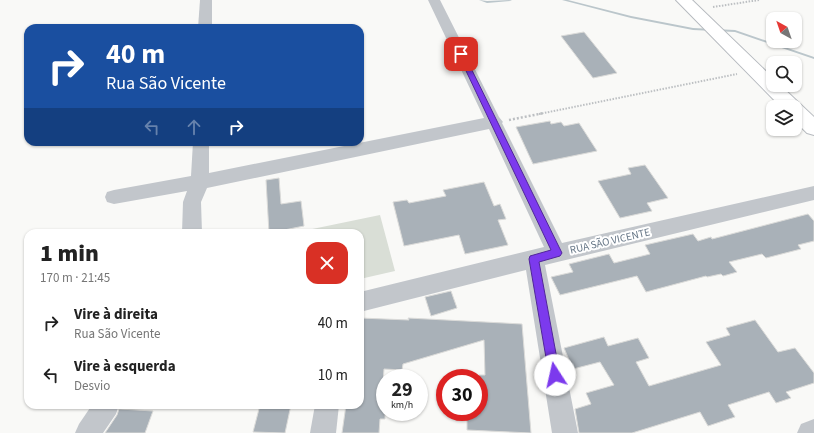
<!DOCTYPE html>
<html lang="pt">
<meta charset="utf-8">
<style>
body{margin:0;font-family:"Source Sans 3",sans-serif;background:#f6f6f6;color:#222;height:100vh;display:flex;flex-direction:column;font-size:15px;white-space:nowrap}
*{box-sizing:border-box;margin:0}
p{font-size:13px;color:#767676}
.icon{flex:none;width:22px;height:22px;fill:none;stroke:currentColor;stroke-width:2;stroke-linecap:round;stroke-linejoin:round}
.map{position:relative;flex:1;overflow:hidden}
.drawer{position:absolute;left:24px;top:229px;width:340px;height:180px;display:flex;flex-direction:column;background:#fff;border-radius:12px;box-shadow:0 1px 3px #0004}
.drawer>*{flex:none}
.top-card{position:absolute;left:24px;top:24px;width:340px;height:122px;border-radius:12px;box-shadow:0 1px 3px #0004;background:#1a4fa0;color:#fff;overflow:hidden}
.needle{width:26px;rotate:320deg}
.fabs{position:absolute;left:766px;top:12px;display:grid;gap:8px}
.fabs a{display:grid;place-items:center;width:36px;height:36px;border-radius:8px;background:#fff;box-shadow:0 1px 3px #0004;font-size:20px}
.speed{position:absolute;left:376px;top:369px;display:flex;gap:8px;font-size:20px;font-weight:700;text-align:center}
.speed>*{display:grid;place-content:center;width:52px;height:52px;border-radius:50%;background:#fff;box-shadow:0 1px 3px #0004;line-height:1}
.speed small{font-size:10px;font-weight:400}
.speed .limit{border:6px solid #d22;background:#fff;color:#111}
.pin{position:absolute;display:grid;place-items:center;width:34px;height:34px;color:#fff;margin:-17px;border-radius:8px;box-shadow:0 2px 6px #0006}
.me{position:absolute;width:44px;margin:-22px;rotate:350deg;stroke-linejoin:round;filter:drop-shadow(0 0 3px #0008)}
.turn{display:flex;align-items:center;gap:14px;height:84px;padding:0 16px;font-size:18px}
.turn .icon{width:52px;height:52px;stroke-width:2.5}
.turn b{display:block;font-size:28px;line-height:34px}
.lanes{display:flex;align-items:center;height:38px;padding:0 16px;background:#0003;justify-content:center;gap:20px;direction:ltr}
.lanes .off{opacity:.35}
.round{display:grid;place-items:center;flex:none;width:42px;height:42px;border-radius:12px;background:#f6f6f6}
.head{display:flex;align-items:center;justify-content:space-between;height:68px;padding:0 16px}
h1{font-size:24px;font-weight:800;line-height:30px}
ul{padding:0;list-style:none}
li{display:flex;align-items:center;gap:12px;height:52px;padding:0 16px}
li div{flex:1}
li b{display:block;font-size:15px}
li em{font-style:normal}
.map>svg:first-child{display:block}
.green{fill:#d9ded6}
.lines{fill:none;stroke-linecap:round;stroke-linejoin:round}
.stream{fill:#bbc6cb;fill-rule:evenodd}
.building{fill:#a9b1b8;stroke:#dbdbd9}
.primary-casing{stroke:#b6babf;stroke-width:2}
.path-far1{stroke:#bcbfc2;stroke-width:2;stroke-dasharray:1.5 1.5;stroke-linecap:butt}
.path{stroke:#bcbfc2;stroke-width:2.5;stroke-dasharray:2 2;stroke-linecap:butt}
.minor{fill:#c2c6cb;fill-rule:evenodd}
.primary{fill:#fff;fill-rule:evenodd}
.route{fill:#7c3aed;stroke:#51269a}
.labels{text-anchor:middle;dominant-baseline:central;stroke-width:4;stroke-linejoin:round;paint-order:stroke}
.street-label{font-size:11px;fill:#687888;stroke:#fff}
</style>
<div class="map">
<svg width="814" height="433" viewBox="0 0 814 433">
<rect width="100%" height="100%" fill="#f9f9f7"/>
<!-- green -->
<path class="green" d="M380,215l15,56 -35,8v-46h-67z"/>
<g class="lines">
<!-- stream -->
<g class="stream">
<path d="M479,0l8,1 25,-1 -2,1 -23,2z"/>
<path d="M562,0h6l63,16 62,12 42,2 79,27v2l-79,-27 -42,-2 -62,-12z"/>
</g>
</g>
<!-- building -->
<g class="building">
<path d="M584,32l33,41 -24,5 -32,-42z"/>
<path d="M550,121l1,3 10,-2 3,4 15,-3 18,28 -64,13 -17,-37z"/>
<path d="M645,165l23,33 -21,5 5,8 -32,7 -22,-37 33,-7 -3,-6z"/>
<path d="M279,178l2,26 20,-3 3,25 -35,7 -3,-53z"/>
<path d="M484,182l10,24 6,-2 6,15 -8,1 10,25 -43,9 -6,-19 -55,11 -11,-44 14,-2 2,3 37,-7 -3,-6z"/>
<path d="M808,214l6,7v20l-16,4 3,4 -35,9 -4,-4 -33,8 8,10 -14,4 -2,-2 -14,3 -1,-1 -60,16 -9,-16 -77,19 -9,-18 22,-5 -4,-8 40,-10 5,9 36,-9 -5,-9 48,-11 5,7 13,-4 1,2z"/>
<path d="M451,291l6,17 -26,8 -6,-19z"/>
<path d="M360,318l49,2 -1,-2 114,6 9,109 -64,-3v-18h12v-3h1l-1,-34h6l-1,-35 -81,24 -1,6 -18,-1 -2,30 3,1v19h-5l-1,14h-37l4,-28h14z"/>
<path d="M755,320l23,32 17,-4 19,25v10l-28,9 5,6 -15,5 -7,-11 -41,13 7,12 -27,9 -8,-14 -68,21h-53l-4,-24 16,-5 -5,-11 28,-8 -14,-23 -27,7 -9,-21 40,-11 4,9 30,-8 11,20 -13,4 13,24 72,-21 -15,-23 24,-7 -4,-7z"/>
<path d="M260,405h31l-6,28 -32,-1z"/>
<path d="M119,409l34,2 -8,22h-40l12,-18z"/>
</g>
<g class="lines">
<defs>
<path id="primary" d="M676,0h16l81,78v7h7l34,32v18l-7,-2 -12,-12v-14h-14z"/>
</defs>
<!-- primary casing -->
<use href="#primary" class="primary-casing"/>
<!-- path-far1 -->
<g class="path-far1">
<path d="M713,7l46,-7"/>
<path d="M539,114l198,-40"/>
</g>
<!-- path -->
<path class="path" d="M509,120l35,-7"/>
<!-- minor -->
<g class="minor">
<path d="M200,0h12v28h-14z"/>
<path d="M428,0h12l59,117 4,5 -1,1 60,120 252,-57v14l-269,65 33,168h-26l-26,-163 -166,42v-20l184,-45 -55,-118 -282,59 -6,14 1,31h-20l1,-31 4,-11 -73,13 -7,-2 -2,-5 2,-5 7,-2 77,-14 2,-34h16v31l275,-55z"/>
<path d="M92,405h27l-3,9 -13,19h-28l4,-9z"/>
<path d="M315,405h24l-3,28h-26z"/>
<path d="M814,419v14h-17l4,-9z"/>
</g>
<!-- primary -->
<use href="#primary" class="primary"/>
</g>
<!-- route -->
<path class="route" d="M461,52l3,2 98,199 -2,3 -21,6 21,113 -1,4 -4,2 -4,-2 -2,-4 -20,-116 1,-3 21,-6 -93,-196z"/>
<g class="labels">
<!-- street labels -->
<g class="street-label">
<text transform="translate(610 241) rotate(-13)">RUA SÃO VICENTE</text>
</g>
</g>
</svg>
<div class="fabs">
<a><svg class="needle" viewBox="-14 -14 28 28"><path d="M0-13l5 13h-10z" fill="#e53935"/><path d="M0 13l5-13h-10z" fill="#767676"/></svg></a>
<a><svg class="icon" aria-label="search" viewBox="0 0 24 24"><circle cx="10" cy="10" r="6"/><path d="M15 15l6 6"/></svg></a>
<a><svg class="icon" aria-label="layers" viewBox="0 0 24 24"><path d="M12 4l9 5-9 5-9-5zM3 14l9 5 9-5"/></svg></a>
</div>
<div class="speed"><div>29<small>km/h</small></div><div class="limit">30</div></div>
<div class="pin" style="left:461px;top:54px;background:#d93025"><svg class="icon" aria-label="arrive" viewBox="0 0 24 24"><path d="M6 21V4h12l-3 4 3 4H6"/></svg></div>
<svg class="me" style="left:555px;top:375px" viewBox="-20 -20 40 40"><circle r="19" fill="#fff"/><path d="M0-13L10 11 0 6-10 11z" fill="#7c3aed"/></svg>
<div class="top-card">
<div class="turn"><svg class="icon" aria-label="right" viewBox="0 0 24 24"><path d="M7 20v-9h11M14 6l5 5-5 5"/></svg><div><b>40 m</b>Rua São Vicente</div></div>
<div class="lanes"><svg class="icon off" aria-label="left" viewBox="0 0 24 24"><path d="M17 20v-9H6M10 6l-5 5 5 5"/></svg><svg class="icon off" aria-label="ahead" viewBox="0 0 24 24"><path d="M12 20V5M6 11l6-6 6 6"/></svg><svg class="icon" aria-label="right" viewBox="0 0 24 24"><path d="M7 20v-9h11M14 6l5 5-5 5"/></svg></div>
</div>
<section class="drawer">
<div class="head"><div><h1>1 min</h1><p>170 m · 21:45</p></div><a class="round" style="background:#d93025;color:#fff"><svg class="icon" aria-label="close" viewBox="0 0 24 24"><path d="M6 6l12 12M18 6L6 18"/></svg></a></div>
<ul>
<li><svg class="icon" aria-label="right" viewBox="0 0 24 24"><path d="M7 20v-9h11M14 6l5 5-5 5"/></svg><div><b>Vire à direita</b><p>Rua São Vicente</p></div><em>40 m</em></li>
<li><svg class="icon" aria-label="left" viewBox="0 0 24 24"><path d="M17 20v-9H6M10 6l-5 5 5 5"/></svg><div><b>Vire à esquerda</b><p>Desvio</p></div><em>10 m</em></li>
</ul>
</section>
</div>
